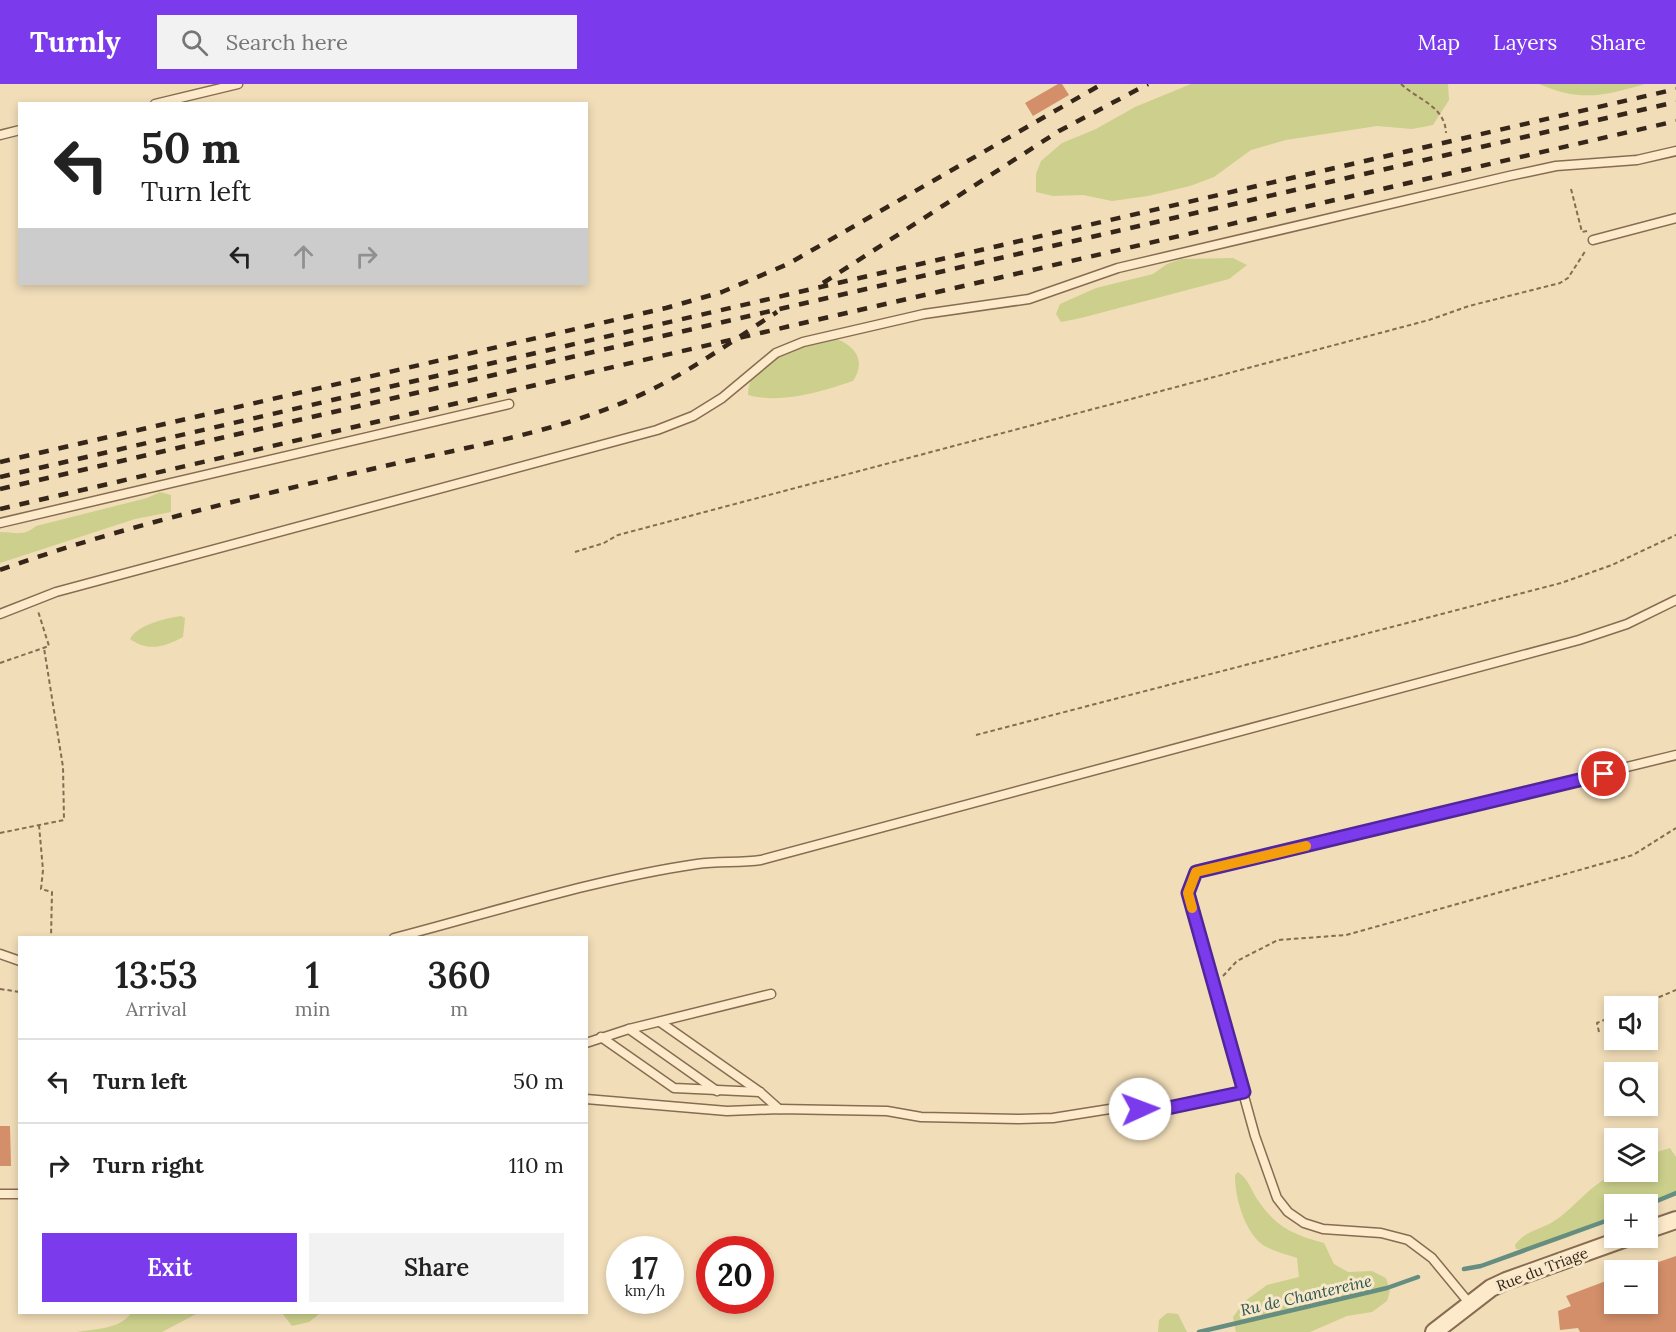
<!DOCTYPE html>
<meta charset="utf-8">
<style>
body{margin:0;font-family:Lora,serif;background:#f2f2f2;color:#222;height:100vh;display:flex;flex-direction:column;font-size:22px;white-space:nowrap}
*{box-sizing:border-box;margin:0}
p{font-size:20px;color:#767676}
.icon{flex:none;width:33px;height:33px;fill:none;stroke:currentColor;stroke-width:2;stroke-linecap:round;stroke-linejoin:round}
.map{position:relative;flex:1;overflow:hidden}
.side{position:absolute;left:18px;top:852px;width:570px;height:378px;display:flex;flex-direction:column;background:#fff;border-radius:0px;box-shadow:0 3px 9px #0003}
.side>*{flex:none}
.hud{position:absolute;left:18px;top:18px;width:570px;height:183px;border-radius:0px;box-shadow:0 3px 9px #0003;background:#fff;color:#222;overflow:hidden}
.fabs{position:absolute;left:1604px;top:912px;display:grid;gap:12px}
.fabs a{display:grid;place-items:center;width:54px;height:54px;border-radius:0px;background:#fff;box-shadow:0 3px 9px #0003;font-size:30px}
.speed{position:absolute;left:606px;top:1152px;display:flex;gap:12px;font-size:30px;font-weight:700;text-align:center}
.speed>*{display:grid;place-content:center;width:78px;height:78px;border-radius:50%;background:#fff;box-shadow:0 3px 9px #0003;line-height:1}
.speed small{font-size:15px;font-weight:400}
.speed .limit{border:9px solid #d22;background:#fff;color:#111}
.pin{position:absolute;display:grid;place-items:center;width:51px;height:51px;color:#fff;margin:-26px;border:3px solid #fff;border-radius:50%;box-shadow:0 2px 6px #0007}
.me{position:absolute;width:66px;margin:-33px;rotate:88deg;stroke-linejoin:round;filter:drop-shadow(0 0 4px #0008)}
.turn{display:flex;align-items:center;gap:21px;height:126px;padding:0 24px;font-size:27px}
.turn .icon{width:78px;height:78px;stroke-width:2.5}
.turn b{display:block;font-size:42px;line-height:51px}
.lanes{display:flex;align-items:center;height:57px;padding:0 24px;background:#0003;justify-content:center;gap:30px;direction:ltr}
.lanes .off{opacity:.35}
.eta{display:flex;justify-content:space-evenly;align-items:center;height:102px;text-align:center}
.eta b{font-size:36px;font-weight:600;line-height:42px}
.cta{display:flex;gap:12px;margin-top:auto;padding:12px 24px}
.cta a{flex:1;height:69px;border-radius:0px;background:#7c3aed;color:#fff;font-size:24px;font-weight:600;line-height:69px;text-align:center}
.cta a+a{background:#f2f2f2;color:#222}
ul{padding:0;list-style:none}
li{display:flex;align-items:center;gap:18px;height:84px;padding:0 24px;border-top:2px solid #e0e0e0}
li div{flex:1}
li b{display:block;font-size:22px}
li em{font-style:normal}
header{display:flex;align-items:center;gap:36px;box-sizing:border-box;height:84px;padding:0 30px;background:#7c3aed;color:#fff}
header strong{font-size:28px}
nav{display:flex;gap:33px;margin-inline-start:auto;font-size:21px}
.search{width:420px;height:54px;background:#f2f2f2;display:flex;align-items:center;gap:15px;box-sizing:border-box;padding:0 21px;border-radius:0px;color:#767676;font-size:22px}
.map>svg:first-child{display:block}
.green{fill:#ccd08c}
.lines{fill:none;stroke-linecap:round;stroke-linejoin:round}
.stream{stroke:#658e81;stroke-width:4.5}
.building{fill:#d38f6a}
.service-casing{stroke:#886c52;stroke-width:11}
.minor-casing{stroke:#886c52;stroke-width:20}
.path{stroke:#886c52;stroke-width:2;stroke-dasharray:4.5 3;stroke-linecap:butt}
.service{stroke:#fceacb;stroke-width:8}
.minor{stroke:#fceacb;stroke-width:16}
.rail{stroke:#362519;stroke-width:4.5;stroke-dasharray:10 10;stroke-linecap:butt}
.route-casing{stroke:#51269a;stroke-width:15}
.route{stroke:#7c3aed;stroke-width:10}
.slow{stroke:#f59e0b;stroke-width:10}
.labels{text-anchor:middle;dominant-baseline:central;stroke-width:6;stroke-linejoin:round;paint-order:stroke}
.street-label{font-size:15px;fill:#362519;stroke:#f8e7c8}
.water-label{font-size:16px;font-style:italic;fill:#265751;stroke:#f8e7c8}
</style>
<header>
<strong>Turnly</strong>
<div class="search"><svg class="icon" aria-label="search" viewBox="0 0 24 24"><circle cx="10" cy="10" r="6"/><path d="M15 15l6 6"/></svg>Search here</div>
<nav><a>Map</a><a>Layers</a><a>Share</a></nav>
</header>
<div class="map">
<svg width="1676" height="1248" viewBox="0 0 1676 1248">
<rect width="100%" height="100%" fill="#f1ddb8"/>
<!-- green -->
<g class="green">
<path d="M1191,0h257l1,16 -16,25 -21,4 -35,-3 -91,14 -35,10 -37,27 -24,9 -42,10 -36,5 -29,-6 -30,1 -17,-4v-18l5,-13 21,-18 34,-14 39,-22z"/>
<path d="M1539,0h106c-42,12 -64,18 -106,0z"/>
<path d="M1233,174l14,7 -18,14 -148,39 -20,4 -5,-8 4,-10 36,-16 57,-14 14,-10 14,-5z"/>
<path d="M828,252c22,6 41,21 25,45 -32,11 -73,23 -105,14 0,-38 52,-49 80,-59z"/>
<path d="M160,408l11,3v17l-36,7 -135,44v-31c15,0 23,5 36,-6l111,-28z"/>
<path d="M181,532l4,2 -2,19c-18,10 -35,15 -53,2 7,-14 36,-21 51,-23z"/>
<path d="M1670,1064l6,9v36l-29,12 -33,-1v14c-26,9 -71,34 -98,31l-1,-4c9,-13 23,-15 36,-22 24,-14 40,-41 68,-51 7,-3 20,0 28,0v-17z"/>
<path d="M1238,1088c11,8 12,16 19,27 19,28 35,35 67,44l10,21 14,8 24,-1 14,7 4,13 -3,10 -15,11 -25,4 -37,16h-74l-3,-15 12,-16 22,-16 32,-8 -2,-19c-11,-4 -30,-8 -39,-17 -15,-16 -23,-44 -23,-66z"/>
<path d="M131,1229v-1l67,1 -36,19h-85c17,-3 44,-3 54,-19z"/>
<path d="M282,1229h35l1,2 -9,7 -17,4z"/>
<path d="M1167,1229l11,1 9,18h-29l1,-12z"/>
</g>
<g class="lines">
<!-- stream -->
<g class="stream">
<path d="M1647,1121l29,-12"/>
<path d="M1464,1185l17,-3 133,-48"/>
<path d="M1199,1248l188,-44 31,-11"/>
</g>
</g>
<!-- building -->
<g class="building">
<path d="M1058,0h4l7,11 -36,21 -8,-13z"/>
<path d="M0,1042h10l1,40h-11z"/>
<path d="M1676,1172v76h-96l-2,-4 -18,2 -2,-19 13,-5 -5,-10 48,-18v26h33v-38z"/>
</g>
<g class="lines">
<defs>
<g id="service">
<path d="M155,20l83,-20"/>
<path d="M0,51l20,-5"/>
<path d="M1593,156l83,-22"/>
<path d="M0,439l509,-119"/>
<path d="M0,530l56,-22 601,-162 36,-14 29,-18 54,-45 27,-11 121,-28 105,-15 89,-31 391,-92 47,-10 81,-6 39,-9"/>
<path d="M394,854c100,-26 201,-59 303,-74 21,-3 43,-1 64,-4l818,-220 48,-16 49,-24"/>
<path d="M0,870l20,7"/>
<path d="M660,938l100,70 19,17"/>
<path d="M629,945l88,62"/>
<path d="M601,953l73,51 86,4"/>
<path d="M586,959l43,-14 142,-35"/>
<path d="M586,1015l141,12 52,-2 108,2 34,6 98,2 34,-1 63,-10 47,1 81,-17"/>
<path d="M0,1110h20"/>
<path d="M1470,1220l-38,-46 -24,-18 -27,-7 -58,-4 -19,-6 -16,-11 -11,-14 -22,-62 -67,-243 8,-21 480,-117"/>
</g>
<g id="minor">
<path d="M1647,1146l29,-10"/>
<path d="M1434,1248l57,-44 15,-7 120,-43"/>
</g>
</defs>
<!-- service casing -->
<use href="#service" class="service-casing"/>
<!-- minor casing -->
<use href="#minor" class="minor-casing"/>
<!-- path -->
<g class="path">
<path d="M1401,0c17,16 44,22 45,49"/>
<path d="M1571,105l11,43 5,-1"/>
<path d="M575,468l29,-9 14,-8 811,-215 40,-14 91,-23 8,-5 18,-28"/>
<path d="M0,579l49,-17 -11,-35"/>
<path d="M976,651l585,-152 51,-18 64,-30"/>
<path d="M39,741l4,45 -2,19 11,3 -1,46"/>
<path d="M0,749l64,-13 -1,-53 -19,-119"/>
<path d="M1223,892l14,-15 41,-21 68,-5 230,-64 57,-16 43,-27"/>
<path d="M0,905l20,3"/>
<path d="M1638,922l38,-16"/>
<path d="M1599,948l-2,-9 17,-7"/>
</g>
<!-- service -->
<use href="#service" class="service"/>
<!-- minor -->
<use href="#minor" class="minor"/>
<!-- rail -->
<g class="rail">
<path d="M823,199l236,-152 89,-47"/>
<path d="M0,378l666,-154 56,-16 66,-28 314,-180"/>
<path d="M0,393l1676,-388"/>
<path d="M0,405l1676,-387"/>
<path d="M0,425l1676,-388"/>
<path d="M0,486c125,-45 256,-74 385,-104 82,-19 167,-33 244,-66 54,-23 100,-57 148,-88"/>
</g>
</g>
<g class="lines">
<defs>
<path id="route" d="M1140,1025h23l81,-17 -56,-199 8,-21 408,-98"/>
</defs>
<!-- route casing -->
<use href="#route" class="route-casing"/>
<!-- route -->
<use href="#route" class="route"/>
<!-- slow -->
<path class="slow" d="M1192,824l-4,-15 8,-21 110,-26"/>
</g>
<g class="labels">
<!-- street labels -->
<g class="street-label">
<text transform="translate(1542 1185) rotate(-21)">Rue du Triage</text>
</g>
<!-- water labels -->
<g class="water-label">
<text transform="translate(1306 1211) rotate(-13)">Ru de Chantereine</text>
</g>
</g>
</svg>
<div class="fabs">
<a><svg class="icon" aria-label="sound" viewBox="0 0 24 24"><path d="M4 9h4l5-4v14l-5-4H4zM17 9q2 3 0 6"/></svg></a>
<a><svg class="icon" aria-label="search" viewBox="0 0 24 24"><circle cx="10" cy="10" r="6"/><path d="M15 15l6 6"/></svg></a>
<a><svg class="icon" aria-label="layers" viewBox="0 0 24 24"><path d="M12 4l9 5-9 5-9-5zM3 14l9 5 9-5"/></svg></a>
<a>+</a>
<a>−</a>
</div>
<div class="speed"><div>17<small>km/h</small></div><div class="limit">20</div></div>
<div class="pin" style="left:1604px;top:690px;background:#d93025"><svg class="icon" aria-label="arrive" viewBox="0 0 24 24"><path d="M6 21V4h12l-3 4 3 4H6"/></svg></div>
<svg class="me" style="left:1140px;top:1025px" viewBox="-20 -20 40 40"><circle r="19" fill="#fff"/><path d="M0-13L10 11 0 6-10 11z" fill="#7c3aed"/></svg>
<div class="hud">
<div class="turn"><svg class="icon" aria-label="left" viewBox="0 0 24 24"><path d="M17 20v-9H6M10 6l-5 5 5 5"/></svg><div><b>50 m</b>Turn left</div></div>
<div class="lanes"><svg class="icon" aria-label="left" viewBox="0 0 24 24"><path d="M17 20v-9H6M10 6l-5 5 5 5"/></svg><svg class="icon off" aria-label="ahead" viewBox="0 0 24 24"><path d="M12 20V5M6 11l6-6 6 6"/></svg><svg class="icon off" aria-label="right" viewBox="0 0 24 24"><path d="M7 20v-9h11M14 6l5 5-5 5"/></svg></div>
</div>
<section class="side">
<div class="eta">
<div><b>13:53</b><p>Arrival</p></div>
<div><b>1</b><p>min</p></div>
<div><b>360</b><p>m</p></div>
</div>
<ul>
<li><svg class="icon" aria-label="left" viewBox="0 0 24 24"><path d="M17 20v-9H6M10 6l-5 5 5 5"/></svg><div><b>Turn left</b></div><em>50 m</em></li>
<li><svg class="icon" aria-label="right" viewBox="0 0 24 24"><path d="M7 20v-9h11M14 6l5 5-5 5"/></svg><div><b>Turn right</b></div><em>110 m</em></li>
</ul>
<div class="cta"><a>Exit</a><a>Share</a></div>
</section>
</div>
